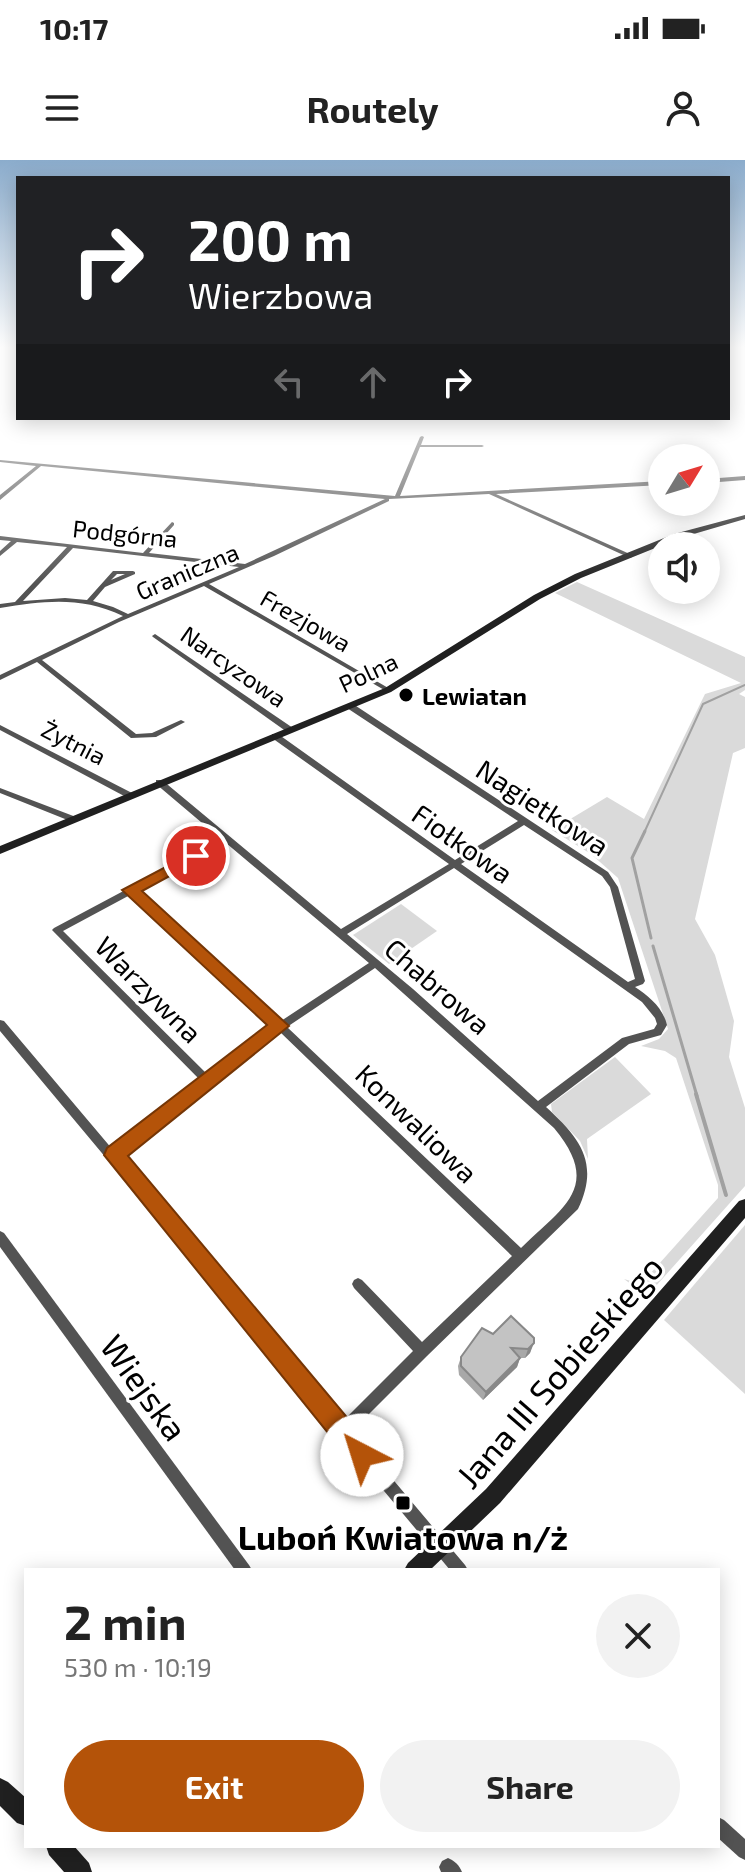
<!DOCTYPE html>
<meta charset="utf-8">
<style>
body{margin:0;font-family:"Exo 2",sans-serif;background:#f2f2f2;color:#222;height:100vh;display:flex;flex-direction:column;font-size:30px;white-space:nowrap}
*{box-sizing:border-box;margin:0}
p{font-size:26px;color:#767676}
.icon{flex:none;width:44px;height:44px;fill:none;stroke:currentColor;stroke-width:2;stroke-linecap:round;stroke-linejoin:round}
.map{position:relative;flex:1;overflow:hidden}
.side{position:absolute;left:24px;top:1408px;width:696px;height:280px;display:flex;flex-direction:column;background:#fff;border-radius:0px;box-shadow:0 4px 20px #0003}
.side>*{flex:none}
.guide{position:absolute;left:16px;top:16px;width:714px;height:244px;border-radius:0px;box-shadow:0 4px 20px #0003;background:#202124;color:#fff;overflow:hidden}
.needle{width:52px;rotate:52deg}
.buttons{position:absolute;left:648px;top:284px;display:grid;gap:16px}
.buttons a{display:grid;place-items:center;width:72px;height:72px;border-radius:50%;background:#fff;box-shadow:0 4px 20px #0003;font-size:40px}
.pin{position:absolute;display:grid;place-items:center;width:68px;height:68px;color:#fff;margin:-34px;border:4px solid #fff;border-radius:50%;box-shadow:0 2px 8px #0007}
.me{position:absolute;width:88px;margin:-44px;rotate:320deg;stroke-linejoin:round;filter:drop-shadow(0 0 6px #0008)}
.turn{display:flex;align-items:center;gap:28px;height:168px;padding:0 40px;font-size:36px}
.turn .icon{width:104px;height:104px;stroke-width:2.5}
.turn b{display:block;font-size:56px;line-height:68px}
.lanes{display:flex;align-items:center;height:76px;padding:0 40px;background:#0003;justify-content:center;gap:40px;direction:ltr}
.lanes .off{opacity:.35}
.round{display:grid;place-items:center;flex:none;width:84px;height:84px;border-radius:42px;background:#f2f2f2}
.overview{display:flex;align-items:center;justify-content:space-between;height:136px;padding:0 40px}
h1{font-size:48px;font-weight:700;line-height:60px}
.button{display:flex;gap:16px;margin-top:auto;padding:16px 40px}
.button a{flex:1;height:92px;border-radius:48px;background:#b45309;color:#fff;font-size:32px;font-weight:700;line-height:92px;text-align:center}
.button a+a{background:#f2f2f2;color:#222}
.status{display:flex;justify-content:space-between;align-items:center;height:56px;padding:0 40px;background:#fff;direction:ltr}
.status svg{height:22px;fill:currentColor}
header{display:flex;justify-content:space-between;align-items:center;height:104px;padding:0 40px;background:#fff;font-size:36px;font-weight:700}
.map>svg:first-child{display:block}
.green{fill:#dadada}
.lines{fill:none;stroke-linecap:round;stroke-linejoin:round}
.stream-far2{stroke:#a1a1a1;stroke-width:2}
.stream-far1{stroke:#a1a1a1;stroke-width:3}
.stream{stroke:#a1a1a1;stroke-width:4}
.street{fill:#535353;fill-rule:evenodd}
.secondary{fill:#202020;fill-rule:evenodd}
.wall{fill:#a8a8a8}
.shaded-wall{fill:#888}
.building{fill:#c3c3c3;stroke:#888;stroke-width:2}
.route{fill:#b45309;stroke:#753606;stroke-width:2}
.poi-dot{fill:#000;stroke:#fff;stroke-width:3}
.labels{text-anchor:middle;dominant-baseline:central;stroke-width:6;stroke-linejoin:round;paint-order:stroke}
.far-street-label{font-size:24px;fill:#000;stroke:#fff}
.far-poi-label{font-size:24px;font-weight:bold;fill:#000;stroke:#fff;text-anchor:start}
.street-label{font-size:28px;fill:#000;stroke:#fff}
.near-street-label{font-size:34px;fill:#000;stroke:#fff}
.near-poi-label{font-size:34px;font-weight:bold;fill:#000;stroke:#fff}
</style>
<div class="status"><b>10:17</b><svg viewBox="0 0 49 12"><path d="M0 12V9h3v3zM5 12V6h3v6zM10 12V3h3v9zM15 12V0h3v12zM26 1h20v11H26zM47 4h2v5h-2z"/></svg></div>
<header><svg class="icon" aria-label="menu" viewBox="0 0 24 24"><path d="M4 6h16M4 12h16M4 18h16"/></svg>Routely<svg class="icon" aria-label="person" viewBox="0 0 24 24"><circle cx="12" cy="8" r="4"/><path d="M4 21q1-7 8-7t8 7"/></svg></header>
<div class="map">
<svg width="745" height="1712" viewBox="0 0 745 1712">
<rect width="100%" height="100%" fill="#fff"/>
<!-- green -->
<g class="green">
<path d="M577,422l168,75v33l-6,4 6,3v51l-12,5 -38,166 20,36 19,66 -5,36 16,51v78l-98,110 -23,-17 17,5 77,-86v-13l-42,-127 -11,-7 -24,-5 18,-7 9,-10 -50,-151 -27,-24 -39,-24 55,-33 37,22 61,-125 36,-11 -186,-90z"/>
<path d="M401,744l36,27 -48,33 -36,-29z"/>
<path d="M615,897l36,37 -64,45 1,20 -8,-18 -28,-29 -1,-8z"/>
<path d="M745,1065v169l-81,-74z"/>
</g>
<g class="lines">
<!-- stream-far2 -->
<path class="stream-far2" d="M644,673l59,-129 42,-19"/>
<!-- stream-far1 -->
<g class="stream-far1">
<path d="M645,671l-13,27 19,80"/>
<path d="M653,786l44,150"/>
</g>
<!-- stream -->
<path class="stream" d="M696,934l30,101"/>
<!-- street -->
<g class="street">
<path d="M422,276l2,1 -3,8h61l2,1 -2,1h-62l-20,49 262,-15v4l-166,9 136,61v2l-2,1 -141,-64 -100,5v2l-115,55 -65,28 181,105v2h-4l-182,-105 -85,36 -77,38 94,74 16,-1 29,-13 4,2 -29,15 -25,1 -94,-76 -37,18v-5l123,-59c-43,-20 -78,-15 -123,-8v-4l15,-2 52,-55 -50,-5 -17,14v-5l11,-10 -11,-1v-4l143,17 29,-31 2,1v2l-25,28 96,11 140,-65 -344,-33 -41,34v-5l36,-29 -36,-4v-2l395,36 25,-59zM73,388l166,19 -111,47 -15,-7 -20,-6 12,-14 30,-13v-2l-2,-1h-20l-26,29 -22,-2 -42,3zM117,414h8l-14,6z"/>
<path d="M745,316v4l-39,3v-4z"/>
<path d="M155,474l138,94v4h-6l-134,-95 -1,-1z"/>
<path d="M347,544h6l255,168 10,15 27,94 -2,3 -8,3c14,9 28,21 32,38l-6,10 -32,9 -83,63c34,31 54,56 32,102l-151,147 -75,75 113,134 3,5h-18l-450,-539v-11l4,1 109,129 88,-69 -149,-151 2,-2 167,-89 -65,-55v-4h6l179,149 108,-65 -177,-126v-4h6l177,126 63,-39 -171,-113zM524,665l78,51 8,11 25,92 -7,3 -167,-118zM226,683l143,120 -88,58 -144,-130zM454,708l188,134 13,16 2,6 -3,5 -32,9 -84,63 -125,-112 -66,-55zM130,735l143,131 -65,49 -145,-144zM375,808l179,160c49,59 9,79 -33,120l-234,-221zM280,872l232,224 -90,86 -60,-62 -4,-2 -4,2 -2,4 2,4 59,63 -70,70 -224,-264z"/>
<path d="M0,565l132,68 1,2 -1,2h-6l-126,-67z"/>
<path d="M0,628l76,29 1,2 -4,3 -3,-1 -70,-28z"/>
<path d="M0,1071l4,2 245,332 3,5h-17l-235,-323z"/>
<path d="M718,1657l6,3 21,19v21l-6,-3 -21,-19z"/>
<path d="M448,1698c7,3 11,7 14,14h-21l-2,-5 3,-6z"/>
</g>
<!-- secondary -->
<g class="secondary">
<path d="M745,355v4l-65,19 -99,40 -41,21 -149,93 -391,162v-8l385,-158 149,-93 41,-21 99,-40z"/>
<path d="M745,1039v19l-245,285 -70,67h-26l4,-7 78,-74 253,-288z"/>
<path d="M0,1618l8,4 18,16v28l-9,-3 -17,-17z"/>
<path d="M46,1686h28l15,17 3,9h-28l-15,-17z"/>
</g>
</g>
<!-- wall -->
<path class="wall" d="M493,1174l41,4 -4,15 -5,5h-5l-3,9 -34,33 -24,-25 -1,-9 3,-9z"/>
<!-- shaded-wall -->
<g class="shaded-wall">
<path d="M534,1183l-4,10 -5,5 3,-9z"/>
<path d="M520,1198l-3,9 -34,33 3,-8z"/>
</g>
<!-- building -->
<path class="building" d="M511,1156l23,22v5l-6,6 -17,-1 9,10 -34,34 -25,-26v-9l21,-29 11,6z"/>
<!-- sky -->
<linearGradient id="sky" x2="0" y2="1"><stop stop-color="#8baccc"/><stop offset="0.44" stop-color="#fff"/><stop offset="1" stop-color="#fff" stop-opacity="0"/></linearGradient>
<rect width="745" height="425" fill="url(#sky)"/>
<!-- route -->
<path class="route" d="M196,691l5,1v7l-59,32 147,135 -161,130 243,290 4,9 -4,9 -9,4 -9,-4 -249,-309 3,-7 160,-123 -145,-135z"/>
<!-- markers -->
<g class="poi-dot">
<circle cx="406" cy="535" r="8"/>
<rect x="395" y="1335" width="16" height="16" rx="4"/>
</g>
<g class="labels">
<!-- far-street labels -->
<g class="far-street-label">
<text transform="translate(125 373) rotate(6)">Podgórna</text>
<text transform="translate(187 411) rotate(-23)">Graniczna</text>
<text transform="translate(306 460) rotate(30)">Frezjowa</text>
<text transform="translate(234 506) rotate(35)">Narcyzowa</text>
<text transform="translate(368 512) rotate(-25)">Polna</text>
<text transform="translate(74 582) rotate(27)">Żytnia</text>
</g>
<!-- far-poi labels -->
<g class="far-poi-label">
<text x="422" y="535">Lewiatan</text>
</g>
<!-- street labels -->
<g class="street-label">
<text transform="translate(543 647) rotate(33)">Nagietkowa</text>
<text transform="translate(463 683) rotate(35)">Fiołkowa</text>
<text transform="translate(438 826) rotate(41)">Chabrowa</text>
<text transform="translate(149 829) rotate(45)">Warzywna</text>
<text transform="translate(417 963) rotate(44)">Konwaliowa</text>
</g>
<!-- near-street labels -->
<g class="near-street-label">
<text transform="translate(559 1211) rotate(-49)">Jana III Sobieskiego</text>
<text transform="translate(145 1227) rotate(54)">Wiejska</text>
</g>
<!-- near-poi labels -->
<g class="near-poi-label">
<text x="403" y="1376">Luboń Kwiatowa n/ż</text>
</g>
</g>
</svg>
<div class="buttons">
<a><svg class="needle" viewBox="-14 -14 28 28"><path d="M0-13l5 13h-10z" fill="#e53935"/><path d="M0 13l5-13h-10z" fill="#767676"/></svg></a>
<a><svg class="icon" aria-label="sound" viewBox="0 0 24 24"><path d="M4 9h4l5-4v14l-5-4H4zM17 9q2 3 0 6"/></svg></a>
</div>
<div class="pin" style="left:196px;top:696px;background:#d93025"><svg class="icon" aria-label="arrive" viewBox="0 0 24 24"><path d="M6 21V4h12l-3 4 3 4H6"/></svg></div>
<svg class="me" style="left:362px;top:1295px" viewBox="-20 -20 40 40"><circle r="19" fill="#fff"/><path d="M0-13L10 11 0 6-10 11z" fill="#b45309"/></svg>
<div class="guide">
<div class="turn"><svg class="icon" aria-label="right" viewBox="0 0 24 24"><path d="M7 20v-9h11M14 6l5 5-5 5"/></svg><div><b>200 m</b>Wierzbowa</div></div>
<div class="lanes"><svg class="icon off" aria-label="left" viewBox="0 0 24 24"><path d="M17 20v-9H6M10 6l-5 5 5 5"/></svg><svg class="icon off" aria-label="ahead" viewBox="0 0 24 24"><path d="M12 20V5M6 11l6-6 6 6"/></svg><svg class="icon" aria-label="right" viewBox="0 0 24 24"><path d="M7 20v-9h11M14 6l5 5-5 5"/></svg></div>
</div>
<section class="side">
<div class="overview"><div><h1>2 min</h1><p>530 m · 10:19</p></div><a class="round"><svg class="icon" aria-label="close" viewBox="0 0 24 24"><path d="M6 6l12 12M18 6L6 18"/></svg></a></div>
<div class="button"><a>Exit</a><a>Share</a></div>
</section>
</div>
